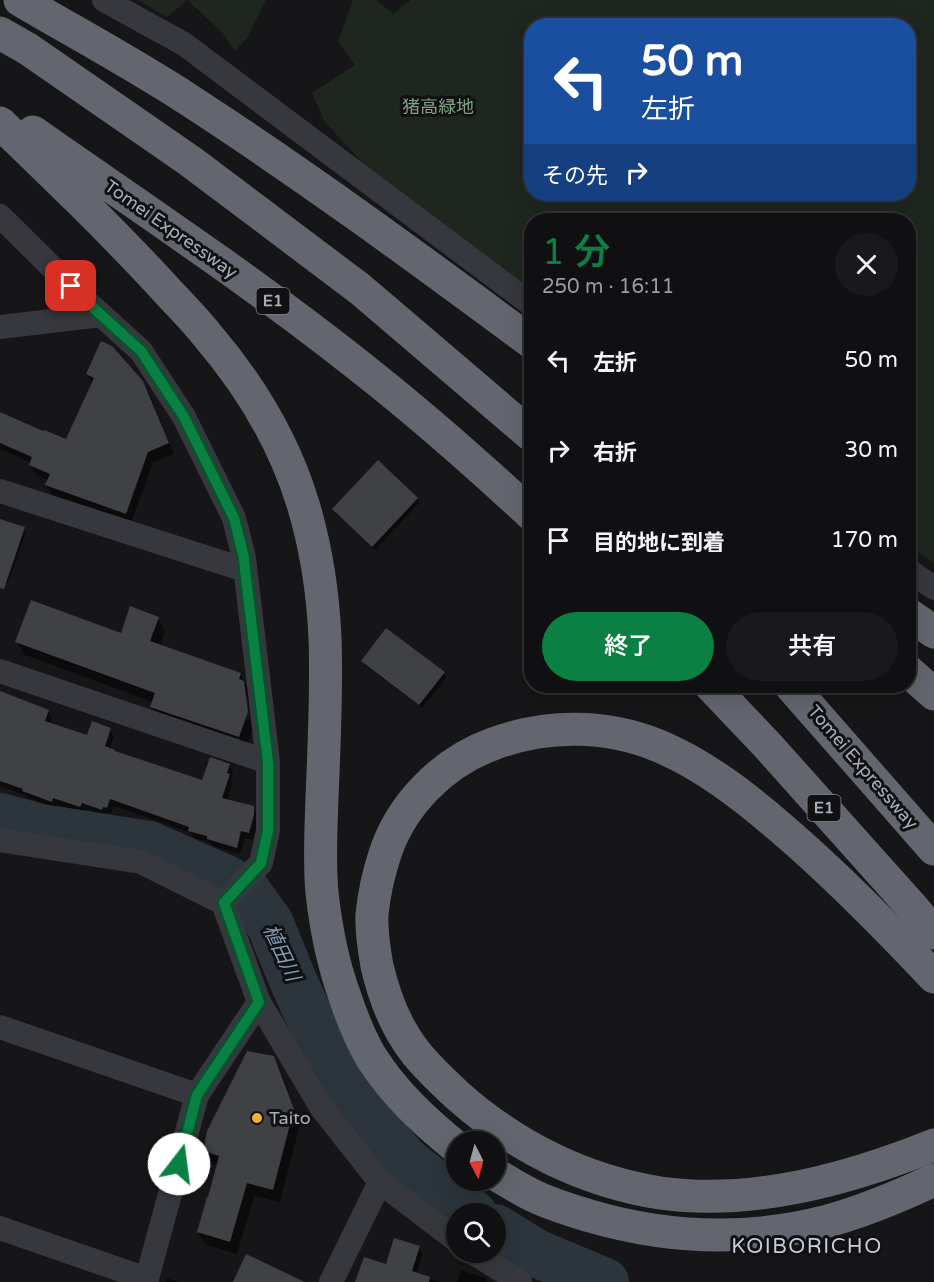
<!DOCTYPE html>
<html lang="ja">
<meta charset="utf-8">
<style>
body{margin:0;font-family:"Varela Round","Noto Sans JP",sans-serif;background:#19191b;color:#f1f3f6;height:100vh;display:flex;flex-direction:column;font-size:22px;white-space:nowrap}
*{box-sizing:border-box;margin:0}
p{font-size:20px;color:#9c9d9f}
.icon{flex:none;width:33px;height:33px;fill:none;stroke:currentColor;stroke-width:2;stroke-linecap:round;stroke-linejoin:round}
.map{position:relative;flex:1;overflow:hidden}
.panel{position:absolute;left:524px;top:213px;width:392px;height:480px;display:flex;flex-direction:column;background:#101012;border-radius:24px;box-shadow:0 6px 24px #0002,0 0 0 2px #303032}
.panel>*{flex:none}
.banner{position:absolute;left:524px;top:18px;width:392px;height:183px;border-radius:24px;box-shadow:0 6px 24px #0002,0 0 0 2px #303032;background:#1a4fa0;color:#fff;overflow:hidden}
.needle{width:39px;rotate:174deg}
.controls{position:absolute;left:446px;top:1131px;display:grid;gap:12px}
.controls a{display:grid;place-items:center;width:60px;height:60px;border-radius:50%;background:#101012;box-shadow:0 6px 24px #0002,0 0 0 2px #303032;font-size:30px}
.pin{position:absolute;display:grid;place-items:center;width:51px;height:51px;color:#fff;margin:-26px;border-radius:12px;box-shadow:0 3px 9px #0006}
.me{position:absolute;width:66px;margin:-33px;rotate:15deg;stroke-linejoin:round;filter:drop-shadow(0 0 4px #0008)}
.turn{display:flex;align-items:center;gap:21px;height:126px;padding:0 18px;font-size:27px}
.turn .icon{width:78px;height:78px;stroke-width:2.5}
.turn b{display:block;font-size:42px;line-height:51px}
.then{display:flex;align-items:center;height:57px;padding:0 18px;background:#0003;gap:12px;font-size:22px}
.round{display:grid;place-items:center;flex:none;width:63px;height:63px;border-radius:32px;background:#19191b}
.headline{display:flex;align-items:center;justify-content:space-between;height:102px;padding:0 18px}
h1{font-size:36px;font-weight:600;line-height:45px;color:#0b8043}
.primary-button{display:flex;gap:12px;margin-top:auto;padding:12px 18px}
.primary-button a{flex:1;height:69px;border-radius:36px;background:#0b8043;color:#fff;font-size:24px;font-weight:600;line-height:69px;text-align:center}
.primary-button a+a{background:#19191b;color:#f1f3f6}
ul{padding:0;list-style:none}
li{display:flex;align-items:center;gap:18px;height:90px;padding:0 18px}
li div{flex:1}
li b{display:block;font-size:22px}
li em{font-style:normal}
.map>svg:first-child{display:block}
.green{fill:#1e261f;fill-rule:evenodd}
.shadow{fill:#0007;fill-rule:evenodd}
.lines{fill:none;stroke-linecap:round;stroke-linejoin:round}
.river{stroke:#2c353c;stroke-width:48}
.building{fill:#404145}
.minor{stroke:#37383d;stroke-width:24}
.motorway{stroke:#63666e;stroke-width:33}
.route-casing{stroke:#07532c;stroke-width:15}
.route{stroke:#0b8043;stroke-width:10}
.poi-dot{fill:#f2b134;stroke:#111113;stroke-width:2}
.labels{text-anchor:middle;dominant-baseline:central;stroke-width:6;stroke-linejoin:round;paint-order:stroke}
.shield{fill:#111113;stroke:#7b7e86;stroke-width:1.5}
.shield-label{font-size:16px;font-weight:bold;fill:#a8adb8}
.park-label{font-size:18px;fill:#7fa381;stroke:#111113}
.street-label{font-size:18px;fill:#a8adb8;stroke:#111113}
.poi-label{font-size:18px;fill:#a8adb8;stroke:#111113;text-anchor:start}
.water-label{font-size:20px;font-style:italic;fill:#7f9bb3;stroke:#111113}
.quarter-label{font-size:21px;letter-spacing:1.5px;fill:#c9ccd4;stroke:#111113}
</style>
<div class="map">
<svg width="934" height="1282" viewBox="0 0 934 1282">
<rect width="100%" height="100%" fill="#161618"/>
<!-- green -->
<g class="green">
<path d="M138,0h128l-18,37 -13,14 -13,-19 -35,-32 -20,17z"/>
<path d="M353,0h23l17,14 18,-14h523v563l-26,-17v-326h-377v73l-159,-120 -47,-51 -13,-29 43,-28 -17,-24zM531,26h377v168h-377z"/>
</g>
<!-- shadow -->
<g class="shadow">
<path d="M87,374l56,9 7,11 24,60 -21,8 -22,62 -79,-29 -6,-10 3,-5 -13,-5 -6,-10 1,-2 -29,-13 -2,-4v-33l44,20 23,8 26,-57z"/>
<path d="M417,499l2,4 -44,47 -39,-36 -2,-4z"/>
<path d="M24,528l2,4 -18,51 -8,-3v-50z"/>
<path d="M158,618l7,13 -5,15 80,28 8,13 -1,2 4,6 3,31 -8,23 -87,-29 -7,-13 1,-5 -128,-47 -8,-13 104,-7zM244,691l3,4 3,24 -3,1z"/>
<path d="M363,661l81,12 2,5 -24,30 -57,-43z"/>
<path d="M0,692l48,19 4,7 -2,6 38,13 22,-7 4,7 -4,12 93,33 26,-17 4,8 -2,6 2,3 -6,18 26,8 4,7v8l-4,17 -8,-2 -5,16 -28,-8 -2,-4 -16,-4 -3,-5 -77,-27 -3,8 -4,-1 -1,3 -20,-7 -2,4 -27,-8 -1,3 -28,-10 -1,-2 -27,-10z"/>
<path d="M273,1057l8,14 19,53 -20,78 -26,-6 -17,58 -31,-9 -8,-13 20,-66 -6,-2 -7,-13z"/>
<path d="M419,1248l4,6 -7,20 24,8h-83z"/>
<path d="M461,1270l24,8 3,4h-31z"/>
<path d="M167,1278l11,4h-13z"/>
</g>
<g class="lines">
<!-- river -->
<g class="river">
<path d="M0,817l41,11 108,17 79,35 20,13 22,31 22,54 35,78 40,61 38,43 37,30 31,24"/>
<path d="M495,1228l43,26 67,28"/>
</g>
</g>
<!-- building -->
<g class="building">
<path d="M101,341l11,5 31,35 26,62 -21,9 -22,62 -81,-29 5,-11 -21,-9 3,-8 -32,-14v-31l43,19 1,-1 22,9 28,-61 -8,-4z"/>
<path d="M378,460l40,38 -46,49 -40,-38z"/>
<path d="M0,519l25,8 -21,62 -4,-1z"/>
<path d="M31,600l90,33 9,-27 29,11 -9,24 91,32 -3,9 1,-3 5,2 4,31 -9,25 -89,-30 5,-14 -140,-51z"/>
<path d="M386,628l59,44 -26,33 -58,-44z"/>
<path d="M0,691l49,19 -4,11 42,14 5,-14 19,7 -6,18 10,4v1l87,29 8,-23 20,7 -3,9 3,1 -8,24 32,8v9l-5,18 -8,-2 -4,17 -30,-9v-3l-19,-5 1,-4 -79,-28 -3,9 -4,-1 -1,3 -20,-7 -2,4 -27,-9 -1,4 -30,-11 1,-2 -23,-8z"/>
<path d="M247,1051l27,5 20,53 -21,81 -26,-7 -17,59 -33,-10 10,-35h1l11,-41 -16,-5 4,-20z"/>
<path d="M394,1238l26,8 -8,25 18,6 -1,5h-74l9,-25 22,7z"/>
<path d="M246,1254l59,28h-72z"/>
</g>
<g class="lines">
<!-- minor -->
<g class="minor">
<path d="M104,0l80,44 347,260"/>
<path d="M0,216l88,87 53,48 43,66 50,101 10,40 24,204v69l-7,32 -38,40"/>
<path d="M0,327l101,-12"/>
<path d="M0,491l245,79"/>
<path d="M908,570l26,18"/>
<path d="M0,671l268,91"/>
<path d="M0,840l141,22 82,41 36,99 -62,93 -51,187"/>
<path d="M259,1002l62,105 59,75 76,58"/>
<path d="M0,1027l197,68"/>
<path d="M0,1228l147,51"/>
<path d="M472,1252l48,30"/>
<path d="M331,1282l49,-100"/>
</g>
<!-- motorway -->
<g class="motorway">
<path d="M20,0c56,33 114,64 169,100 117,76 230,159 342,242"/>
<path d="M0,33l28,16 162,112 170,128 171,146"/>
<path d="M0,123c54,52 108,104 159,159 16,18 33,34 48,53 42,49 77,107 96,169 13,43 20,89 22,134 2,53 -1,107 -3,160 -1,32 -3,64 0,95 4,36 11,71 23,104 7,21 15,41 26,60 23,36 52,63 85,90"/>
<path d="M33,132c114,80 231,157 340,245 54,43 107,90 158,137"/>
<path d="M908,614l26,18"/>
<path d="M908,671l26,23"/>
<path d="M711,686l57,60 144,161 22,26"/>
<path d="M791,686l143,163"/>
<path d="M934,977c-49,-52 -99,-103 -153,-149 -37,-32 -77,-63 -122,-82 -53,-22 -113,-22 -166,-2 -50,18 -93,61 -109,113 -6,19 -10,38 -12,57 -1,17 2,35 5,52 7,30 19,62 39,87 12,15 27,29 41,42 57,51 127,86 203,98 93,13 189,-14 274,-48"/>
<path d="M495,1174c12,7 23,14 35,20 19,10 40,16 60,22 79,23 158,26 238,5 36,-10 72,-25 106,-41"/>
</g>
</g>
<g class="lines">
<defs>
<path id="route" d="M71,286l17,17 53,48 43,66 50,101 10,40 1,12 23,192v69l-7,32 -37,40 35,99 -62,93 -18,69"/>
</defs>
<!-- route casing -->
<use href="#route" class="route-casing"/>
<!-- route -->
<use href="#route" class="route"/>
</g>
<!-- markers -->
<circle class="poi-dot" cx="257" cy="1118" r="6"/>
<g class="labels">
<!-- shield labels -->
<g class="shield">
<rect x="256.5" y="288" width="33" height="26" rx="4.5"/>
<rect x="807.5" y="795" width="33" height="26" rx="4.5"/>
</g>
<g class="shield-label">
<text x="273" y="301">E1</text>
<text x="824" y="808">E1</text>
</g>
<!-- park labels -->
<g class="park-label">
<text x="438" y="107">猪高緑地</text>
</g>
<!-- street labels -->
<g class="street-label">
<text transform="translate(171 229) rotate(35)">Tomei Expressway</text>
<text transform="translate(863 767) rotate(49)">Tomei Expressway</text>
</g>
<!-- poi labels -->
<g class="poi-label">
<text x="269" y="1118">Taito</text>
</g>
<!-- water labels -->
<g class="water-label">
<text transform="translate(281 953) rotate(65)">植田川</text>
</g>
<!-- quarter labels -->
<g class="quarter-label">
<text x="807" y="1246">KOIBORICHO</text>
</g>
</g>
</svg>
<div class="controls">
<a><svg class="needle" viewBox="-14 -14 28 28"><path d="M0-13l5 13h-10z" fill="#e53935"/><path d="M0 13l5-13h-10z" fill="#9c9d9f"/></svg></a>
<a><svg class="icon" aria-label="search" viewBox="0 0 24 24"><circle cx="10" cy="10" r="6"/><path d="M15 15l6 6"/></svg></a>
</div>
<div class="pin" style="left:71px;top:286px;background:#d93025"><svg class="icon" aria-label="arrive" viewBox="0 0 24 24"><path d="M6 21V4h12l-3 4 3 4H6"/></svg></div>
<svg class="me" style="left:179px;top:1164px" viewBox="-20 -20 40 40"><circle r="19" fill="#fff"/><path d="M0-13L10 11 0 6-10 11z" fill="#0b8043"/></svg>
<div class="banner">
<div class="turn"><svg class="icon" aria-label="left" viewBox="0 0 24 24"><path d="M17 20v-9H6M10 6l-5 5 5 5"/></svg><div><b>50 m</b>左折</div></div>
<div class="then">その先<svg class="icon" aria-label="right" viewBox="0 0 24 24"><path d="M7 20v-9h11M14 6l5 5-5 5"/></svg></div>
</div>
<section class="panel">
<div class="headline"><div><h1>1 分</h1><p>250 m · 16:11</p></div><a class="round"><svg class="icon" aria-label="close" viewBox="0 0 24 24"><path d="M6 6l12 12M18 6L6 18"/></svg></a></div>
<ul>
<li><svg class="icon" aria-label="left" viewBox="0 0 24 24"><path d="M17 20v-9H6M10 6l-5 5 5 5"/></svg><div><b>左折</b></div><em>50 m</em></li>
<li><svg class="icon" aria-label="right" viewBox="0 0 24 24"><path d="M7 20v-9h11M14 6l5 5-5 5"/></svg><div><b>右折</b></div><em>30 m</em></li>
<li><svg class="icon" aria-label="arrive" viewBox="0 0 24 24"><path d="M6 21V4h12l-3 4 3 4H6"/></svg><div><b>目的地に到着</b></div><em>170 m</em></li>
</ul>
<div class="primary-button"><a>終了</a><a>共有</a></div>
</section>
</div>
